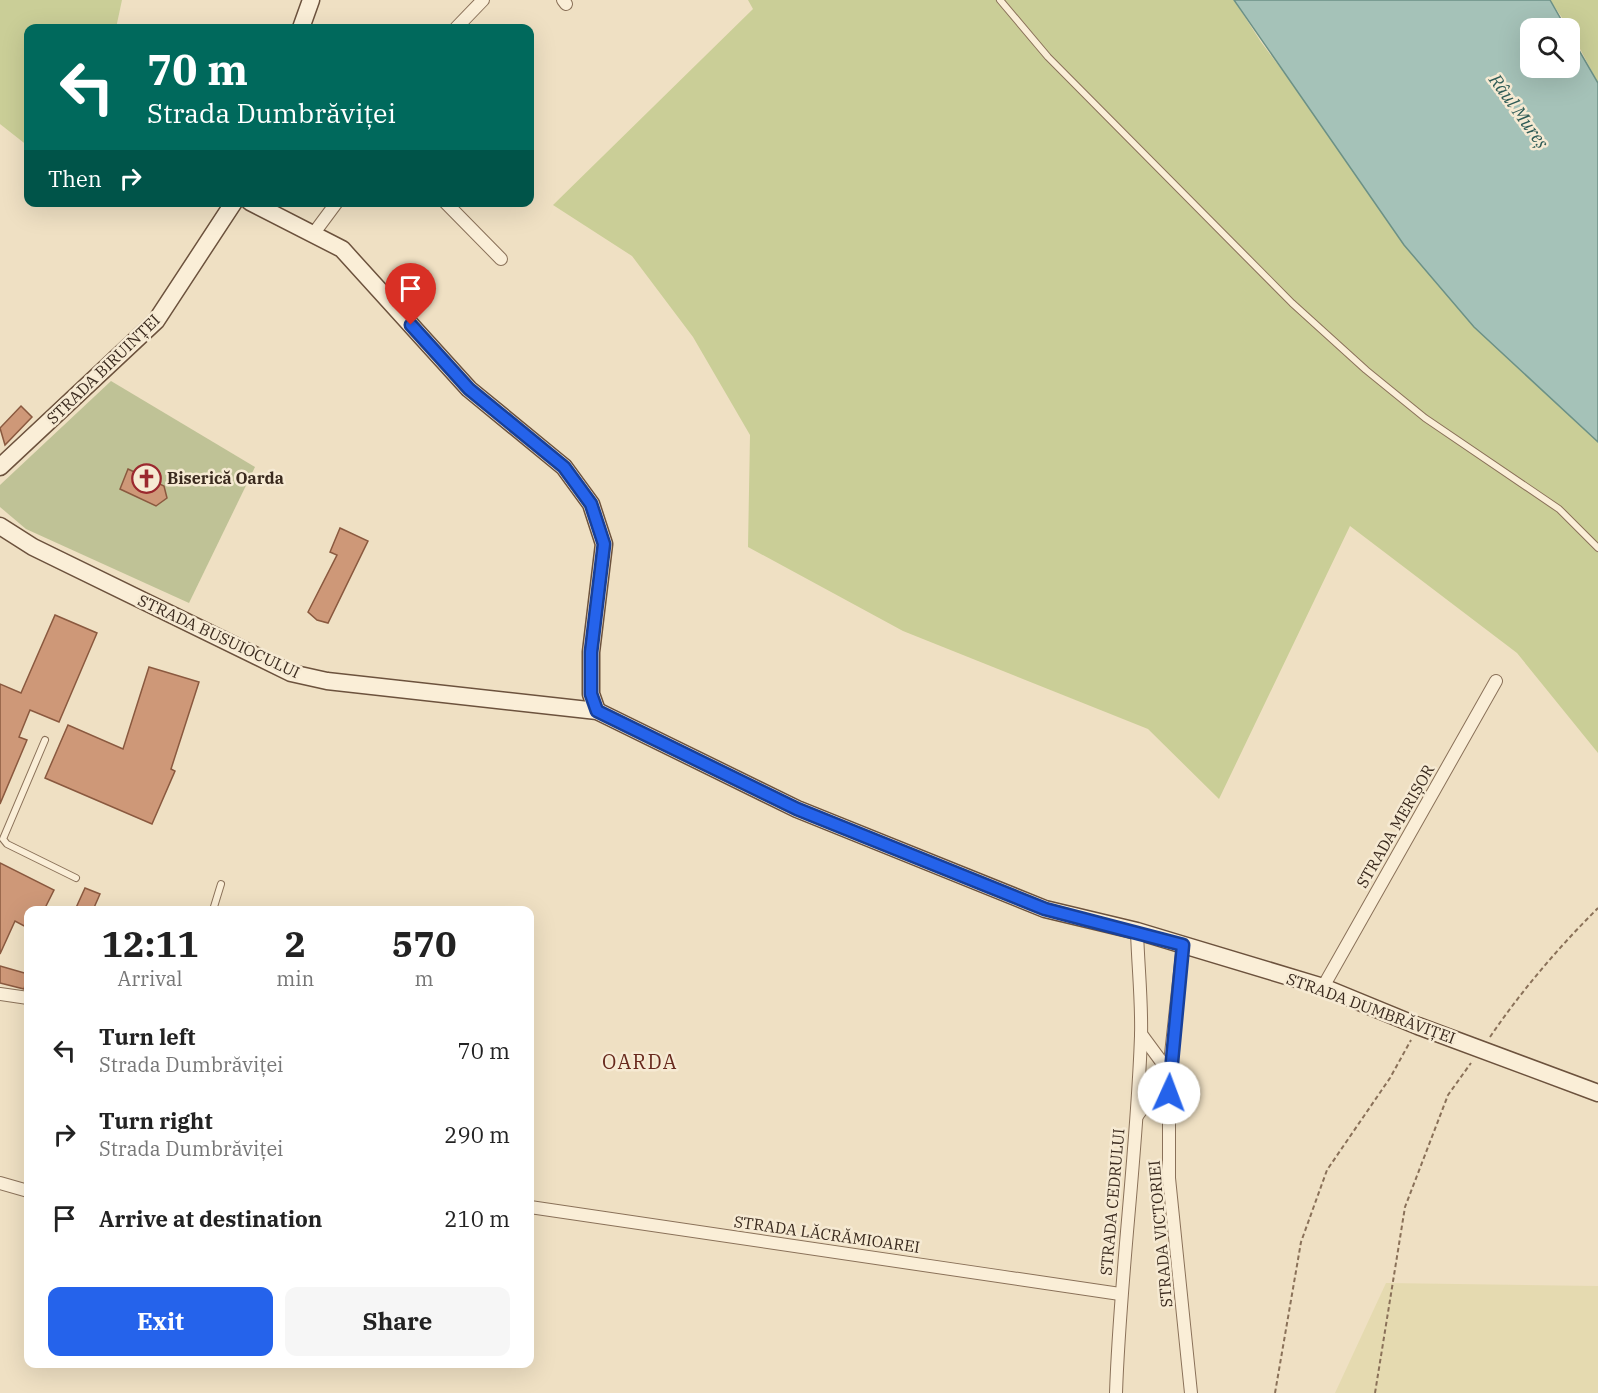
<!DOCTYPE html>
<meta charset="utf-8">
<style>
body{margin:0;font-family:"IBM Plex Serif",serif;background:#f6f6f6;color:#222;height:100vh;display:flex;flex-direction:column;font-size:22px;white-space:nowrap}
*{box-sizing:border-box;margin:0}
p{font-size:20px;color:#767676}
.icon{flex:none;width:33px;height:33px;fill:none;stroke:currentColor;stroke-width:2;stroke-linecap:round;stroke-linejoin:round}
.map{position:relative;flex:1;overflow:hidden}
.details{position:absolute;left:24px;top:906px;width:510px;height:462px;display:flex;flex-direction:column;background:#fff;border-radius:12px;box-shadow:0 6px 24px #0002}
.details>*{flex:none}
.banner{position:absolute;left:24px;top:24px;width:510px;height:183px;border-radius:12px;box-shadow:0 6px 24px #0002;background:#00695c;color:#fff;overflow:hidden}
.buttons{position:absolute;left:1520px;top:18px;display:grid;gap:12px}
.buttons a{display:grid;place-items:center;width:60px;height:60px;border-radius:12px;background:#fff;box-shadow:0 6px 24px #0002;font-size:30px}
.pin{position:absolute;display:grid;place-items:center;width:51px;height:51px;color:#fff;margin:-62px -26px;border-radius:50% 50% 50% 0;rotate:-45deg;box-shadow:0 0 6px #0007}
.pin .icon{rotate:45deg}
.me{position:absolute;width:66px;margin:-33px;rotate:2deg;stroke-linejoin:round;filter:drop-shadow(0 0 4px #0008)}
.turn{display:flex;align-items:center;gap:21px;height:126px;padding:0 24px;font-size:27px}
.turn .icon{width:78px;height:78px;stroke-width:2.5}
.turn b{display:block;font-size:42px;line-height:51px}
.then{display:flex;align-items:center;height:57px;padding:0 24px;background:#0003;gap:12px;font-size:22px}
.eta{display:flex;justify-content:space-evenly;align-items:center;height:102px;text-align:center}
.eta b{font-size:36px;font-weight:700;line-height:42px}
.cta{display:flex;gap:12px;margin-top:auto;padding:12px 24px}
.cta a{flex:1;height:69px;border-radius:12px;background:#2563eb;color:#fff;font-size:24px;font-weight:700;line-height:69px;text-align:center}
.cta a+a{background:#f6f6f6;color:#222}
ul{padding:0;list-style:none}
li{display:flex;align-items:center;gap:18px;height:84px;padding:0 24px}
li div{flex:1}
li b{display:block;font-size:22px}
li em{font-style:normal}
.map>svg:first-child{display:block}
.farmland{fill:#e5dab0}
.green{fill:#cace97}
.cemetery{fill:#bfc296}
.water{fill:#a5c2b8;stroke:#6c9186;stroke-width:1.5}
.building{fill:#ce9878;stroke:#8a593f;stroke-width:1.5}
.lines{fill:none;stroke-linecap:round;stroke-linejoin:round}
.service-casing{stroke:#8a7159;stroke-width:8}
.minor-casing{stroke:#8a7159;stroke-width:14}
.secondary-casing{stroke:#6c523d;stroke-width:19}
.path{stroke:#8a7159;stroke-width:2;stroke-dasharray:4.5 3;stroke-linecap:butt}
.service{stroke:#faeed7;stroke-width:6}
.minor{stroke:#faeed7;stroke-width:12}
.secondary{stroke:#faeed7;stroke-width:16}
.route-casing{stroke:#184099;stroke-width:15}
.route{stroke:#2563eb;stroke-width:10}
.labels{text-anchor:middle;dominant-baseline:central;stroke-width:5;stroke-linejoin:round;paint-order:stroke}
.street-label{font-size:16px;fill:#3a2a1e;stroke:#f6ead3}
.poi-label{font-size:16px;font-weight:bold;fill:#3a2a1e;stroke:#f6ead3;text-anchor:start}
.water-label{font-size:18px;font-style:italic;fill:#2d5a55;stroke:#f6ead3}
.quarter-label{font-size:20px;letter-spacing:1.5px;fill:#67281c;stroke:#f6ead3}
</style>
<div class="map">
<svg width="1598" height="1393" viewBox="0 0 1598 1393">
<rect width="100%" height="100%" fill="#efe0c3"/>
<!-- farmland -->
<path class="farmland" d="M1386,1283l212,3v107h-263z"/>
<!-- green -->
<g class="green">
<path d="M0,0h122l-6,28h-88v118l-28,-22z"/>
<path d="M748,0h486l27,42 213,285 124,115v311l-81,-100 -167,-127 -131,273 -71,-70 -245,-98 -155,-84 2,-112 -57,-98 -61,-81 -79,-51 200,-196z"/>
<path d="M1550,0h48v83l-29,-55z"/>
</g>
<!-- cemetery -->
<path class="cemetery" d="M111,381l144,86 -66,136 -163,-74 -26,-22v-22z"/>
<!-- water -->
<path class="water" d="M1234,0h316l16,28h-36v40h39v-35l29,50v359l-124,-115 -70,-82z"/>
<!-- building -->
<g class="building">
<path d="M21,406l11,11 -27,28 -5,-17z"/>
<path d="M128,469l36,17 3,12 -11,8 -36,-17z"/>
<path d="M340,528l28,13 -40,82 -11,-3 -9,-8 29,-57 -7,-3z"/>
<path d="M55,615l42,18 -38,89 -29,-12 -11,27 8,3 -27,64v-120l21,9z"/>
<path d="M149,667l50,15 -28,87 4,2 -23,53 -107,-46 23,-53 55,24z"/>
<path d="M0,863l54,27 -10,20h-16v18l-13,-7 -15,33z"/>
<path d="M85,888l15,6 -7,16h-18z"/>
<path d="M0,966l28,8 -4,15 -24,-6z"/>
</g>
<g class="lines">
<defs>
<g id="service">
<path d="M1000,0l48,57 244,246 74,67 59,48 134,91 39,39"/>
<path d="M45,740l-42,99 4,5 69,34"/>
<path d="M213,910l8,-26"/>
</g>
<g id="minor">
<path d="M563,0l3,4"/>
<path d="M456,28l27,-28"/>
<path d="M445,202l56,57"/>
<path d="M314,233l23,-31"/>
<path d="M1183,945l-14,127v106l22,215"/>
<path d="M1323,987l173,-306"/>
<path d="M0,994l28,4"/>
<path d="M1141,1034l28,38"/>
<path d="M1137,1116l32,-44"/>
<path d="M0,1183l28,8"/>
<path d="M530,1207l590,87"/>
<path d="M1116,1393c4,-119 21,-238 25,-357 1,-35 -3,-70 -4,-105"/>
</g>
<g id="secondary">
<path d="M301,28l10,-28"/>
<path d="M250,202l92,47 127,140 95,78 27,37 13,40 -13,108v42l6,17"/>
<path d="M0,467l156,-146 78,-119"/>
<path d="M0,526l33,21 258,126 36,8 270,30 200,98 248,100 92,22 186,56 95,39 180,67"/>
</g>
</defs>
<!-- service casing -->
<use href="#service" class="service-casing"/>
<!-- minor casing -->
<use href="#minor" class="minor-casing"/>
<!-- secondary casing -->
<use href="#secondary" class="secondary-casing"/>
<!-- path -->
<g class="path">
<path d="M1490,1037c32,-47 68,-89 108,-129"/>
<path d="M1275,1393l26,-151 26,-72 63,-92 21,-38"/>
<path d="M1375,1393l30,-186 43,-112 23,-32"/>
</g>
<!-- service -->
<use href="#service" class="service"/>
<!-- minor -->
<use href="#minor" class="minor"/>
<!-- secondary -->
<use href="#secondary" class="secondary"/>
</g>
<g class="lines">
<defs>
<path id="route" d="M411,325l58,64 95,78 27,37 13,40 -13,108v42l6,17 200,98 248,100 138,36 -14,148"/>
</defs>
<!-- route casing -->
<use href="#route" class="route-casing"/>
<!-- route -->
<use href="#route" class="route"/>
</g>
<!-- icons -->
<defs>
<symbol id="church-ring" viewBox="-11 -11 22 22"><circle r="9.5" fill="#f6ead3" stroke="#9b282e" stroke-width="1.5"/><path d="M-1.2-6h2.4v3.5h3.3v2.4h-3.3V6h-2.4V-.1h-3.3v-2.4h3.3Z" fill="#9b282e"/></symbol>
</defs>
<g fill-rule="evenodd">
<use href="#church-ring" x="130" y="462" width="33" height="33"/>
</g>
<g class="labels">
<!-- street labels -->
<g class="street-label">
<text transform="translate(103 369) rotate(-44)">STRADA BIRUINȚEI</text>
<text transform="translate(219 636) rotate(25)">STRADA BUSUIOCULUI</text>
<text transform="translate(1395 826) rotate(-60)">STRADA MERIȘOR</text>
<text transform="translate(1371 1008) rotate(20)">STRADA DUMBRĂVIȚEI</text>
<text transform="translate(1112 1202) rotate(-85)">STRADA CEDRULUI</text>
<text transform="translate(827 1234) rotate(8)">STRADA LĂCRĂMIOAREI</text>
<text transform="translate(1160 1234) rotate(-95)">STRADA VICTORIEI</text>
</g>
<!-- poi labels -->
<g class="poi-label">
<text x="167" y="478">Biserică Oarda</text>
</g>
<!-- water labels -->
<g class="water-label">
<text transform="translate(1519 111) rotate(54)">Râul Mureș</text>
</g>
<!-- quarter labels -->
<g class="quarter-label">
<text x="640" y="1061">OARDA</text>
</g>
</g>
</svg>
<div class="buttons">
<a><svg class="icon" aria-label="search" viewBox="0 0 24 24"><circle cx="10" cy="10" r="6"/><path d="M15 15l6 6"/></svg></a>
</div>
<div class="pin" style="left:411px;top:325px;background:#d93025"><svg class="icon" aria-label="arrive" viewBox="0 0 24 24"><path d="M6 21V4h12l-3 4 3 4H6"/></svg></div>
<svg class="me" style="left:1169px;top:1093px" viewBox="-20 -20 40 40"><circle r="19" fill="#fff"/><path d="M0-13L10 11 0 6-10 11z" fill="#2563eb"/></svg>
<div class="banner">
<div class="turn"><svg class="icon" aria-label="left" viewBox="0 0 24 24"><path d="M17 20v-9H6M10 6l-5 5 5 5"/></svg><div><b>70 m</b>Strada Dumbrăviței</div></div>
<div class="then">Then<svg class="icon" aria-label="right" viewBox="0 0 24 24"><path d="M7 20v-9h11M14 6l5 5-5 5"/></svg></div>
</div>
<section class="details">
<div class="eta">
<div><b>12:11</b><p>Arrival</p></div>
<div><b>2</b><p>min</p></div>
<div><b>570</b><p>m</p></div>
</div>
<ul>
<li><svg class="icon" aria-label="left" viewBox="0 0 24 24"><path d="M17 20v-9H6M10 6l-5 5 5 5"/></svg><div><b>Turn left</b><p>Strada Dumbrăviței</p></div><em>70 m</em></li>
<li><svg class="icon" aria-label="right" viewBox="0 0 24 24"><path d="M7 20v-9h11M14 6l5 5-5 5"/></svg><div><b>Turn right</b><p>Strada Dumbrăviței</p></div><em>290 m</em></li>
<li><svg class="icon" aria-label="arrive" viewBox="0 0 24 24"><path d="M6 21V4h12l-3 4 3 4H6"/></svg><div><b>Arrive at destination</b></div><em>210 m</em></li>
</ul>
<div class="cta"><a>Exit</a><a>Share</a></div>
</section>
</div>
